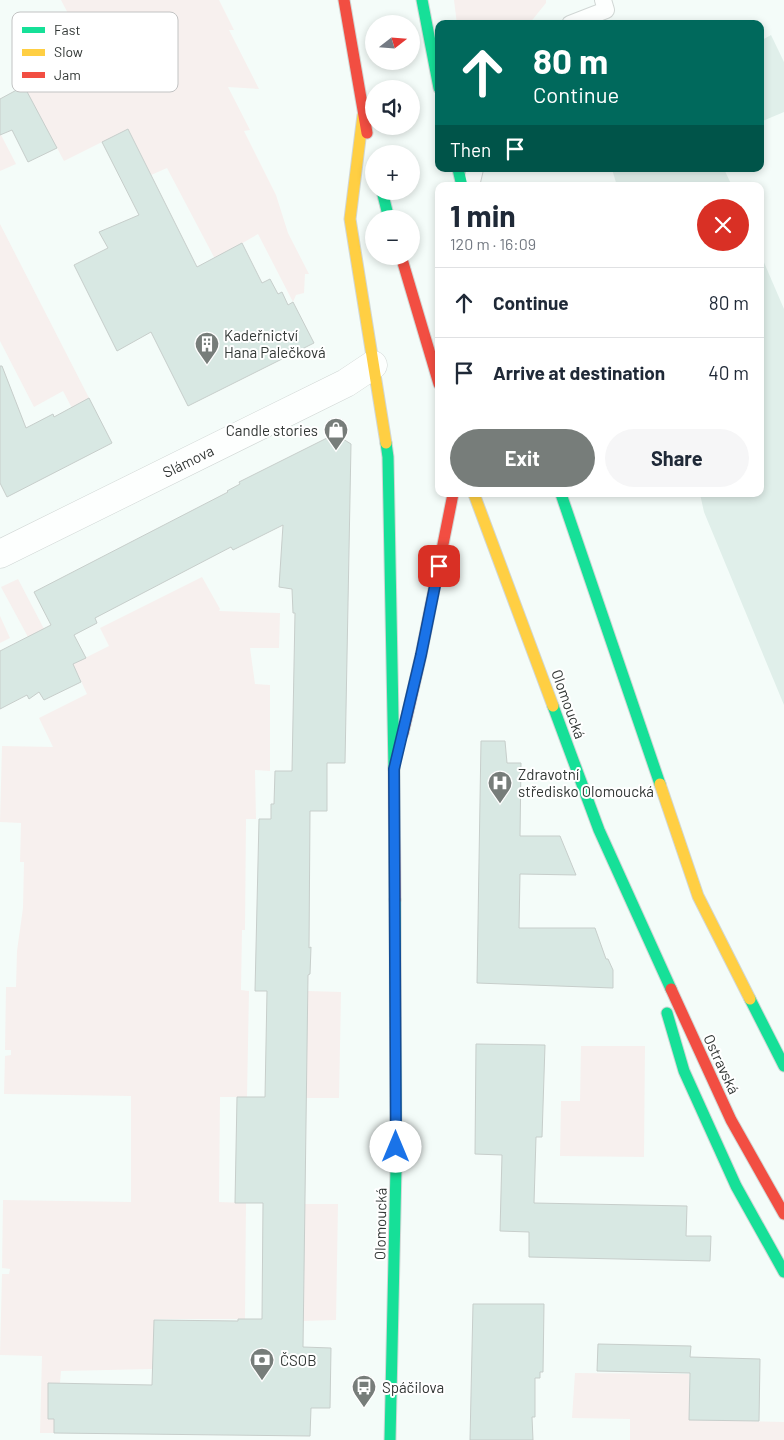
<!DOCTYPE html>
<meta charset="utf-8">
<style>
body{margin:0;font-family:Barlow,sans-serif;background:#f6f6f7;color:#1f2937;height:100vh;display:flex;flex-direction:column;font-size:19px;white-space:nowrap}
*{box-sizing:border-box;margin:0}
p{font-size:16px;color:#747a83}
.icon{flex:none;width:28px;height:28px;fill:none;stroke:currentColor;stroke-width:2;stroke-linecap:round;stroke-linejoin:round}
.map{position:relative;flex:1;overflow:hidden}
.details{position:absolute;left:435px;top:182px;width:329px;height:315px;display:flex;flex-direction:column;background:#fff;border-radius:10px;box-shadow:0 2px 8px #0003}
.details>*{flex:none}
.top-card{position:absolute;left:435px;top:20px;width:329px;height:152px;border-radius:10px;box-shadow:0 2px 8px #0003;background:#00695c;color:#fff;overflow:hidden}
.needle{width:32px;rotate:73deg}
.tools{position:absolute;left:365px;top:15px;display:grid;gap:10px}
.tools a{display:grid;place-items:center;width:55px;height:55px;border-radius:50%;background:#fff;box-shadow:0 2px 8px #0003;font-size:25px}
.pin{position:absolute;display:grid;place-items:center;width:42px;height:42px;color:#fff;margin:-21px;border-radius:10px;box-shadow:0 2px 8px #0006}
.me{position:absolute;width:55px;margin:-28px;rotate:0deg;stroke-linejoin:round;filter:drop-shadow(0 0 4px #0008)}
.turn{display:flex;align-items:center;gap:18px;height:105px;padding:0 15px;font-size:22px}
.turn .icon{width:65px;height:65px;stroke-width:2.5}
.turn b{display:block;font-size:35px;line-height:42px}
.then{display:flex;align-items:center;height:48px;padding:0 15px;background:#0003;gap:10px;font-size:19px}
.round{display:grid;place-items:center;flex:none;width:52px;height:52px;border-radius:26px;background:#f6f6f7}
.summary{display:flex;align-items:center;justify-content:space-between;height:85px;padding:0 15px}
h1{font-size:30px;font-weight:700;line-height:38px}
.button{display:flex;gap:10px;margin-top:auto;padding:10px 15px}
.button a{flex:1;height:58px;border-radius:30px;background:#777d7a;color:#fff;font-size:20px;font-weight:700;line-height:58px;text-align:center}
.button a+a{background:#f6f6f7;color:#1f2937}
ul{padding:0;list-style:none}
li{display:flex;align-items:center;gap:15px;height:70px;padding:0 15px;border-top:1px solid #e0e1e3}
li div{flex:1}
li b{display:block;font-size:19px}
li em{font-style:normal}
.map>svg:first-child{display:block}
.built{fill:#e0efea}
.green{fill:#f7f0ee}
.building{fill:#d8e8e3;stroke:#c7cecb}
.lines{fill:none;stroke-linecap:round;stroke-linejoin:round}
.lane-casing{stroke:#d1d7d5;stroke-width:18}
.street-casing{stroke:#d1d7d5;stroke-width:29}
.fast-casing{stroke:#d1d7d5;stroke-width:13}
.slow-casing{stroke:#d1d7d5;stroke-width:13}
.jam-casing{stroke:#d1d7d5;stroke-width:13}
.lane{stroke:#fdfffe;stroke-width:16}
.street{stroke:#fdfffe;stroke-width:28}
.fast{stroke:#16e098;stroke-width:11}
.slow{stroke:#ffcf43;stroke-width:11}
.jam{stroke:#f24e42;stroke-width:11}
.route-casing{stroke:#114b97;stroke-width:12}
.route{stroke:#1a73e8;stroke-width:9}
.labels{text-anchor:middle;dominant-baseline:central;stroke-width:4;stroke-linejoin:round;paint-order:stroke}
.poi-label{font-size:15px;fill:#333836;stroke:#fff;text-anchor:start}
.street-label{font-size:15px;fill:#333836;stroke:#fff}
.key{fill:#fff;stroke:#c2c3c3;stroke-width:1}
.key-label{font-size:14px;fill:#333836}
</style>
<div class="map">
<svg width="784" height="1440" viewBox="0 0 784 1440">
<rect width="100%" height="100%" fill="#f4fcf9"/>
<!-- built -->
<g class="built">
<path d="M771,35l13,27v50l-24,10v-81z"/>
<path d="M612,169h112l8,17h-115z"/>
<path d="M760,253l24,56v396l-80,-193 -4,-18h60z"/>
</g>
<!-- green -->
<g class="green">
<path d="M61,0h158l15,30h-5l30,59 -31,-2 22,43 -6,1 32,64 12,38 21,41h-4l-1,19 -8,2 -3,7 -35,-68 -43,25 -48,-91 -16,7 -23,-46 -64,32 -40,-75 64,-34z"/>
<path d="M454,0h92v3l-17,21h-72z"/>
<path d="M0,133l16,31 -16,7z"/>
<path d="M0,224l89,174 -17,10 -9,-17 -29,16 -34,-66z"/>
<path d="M202,577l18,32 -1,2 61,2 -1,35h-29l5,36 15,1v86l-15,-1 1,49h-10l-1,111h-3l-1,60 8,1 -2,106h-27l-1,105 27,1 -1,116h-91l-1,50 -92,2 -1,12 -12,1v35h6v14h-14l2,-77 -42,-1 2,-81h7l1,-5 -8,-1 1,-68 128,2v-106l-127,-2 1,-38 6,-1v-5h-6l1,-63h10l1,-36 6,-43 1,-46h-4l1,-39 -21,-1 2,-76 51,1 -14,-29 48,-24 -14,-30 36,-18 -9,-18z"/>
<path d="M18,579l26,50 -16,8 -27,-50z"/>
<path d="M0,616l10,22 -10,5z"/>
<path d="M308,991l33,1 -2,106h-33z"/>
<path d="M581,1046h64l-1,111 -84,-1 1,-55h19z"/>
<path d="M305,1204h33l-2,116 -33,1z"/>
<path d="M575,1373l114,1v46l95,2v18h-154v-21l-58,-1z"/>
</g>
<!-- building -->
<g class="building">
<path d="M24,86l33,62 -29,14 -16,-32 -12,5v-36z"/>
<path d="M128,129l69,138 45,-24 20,40 8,-4 8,15 4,-2 6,13 5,-3 21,41 -126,63 -37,-74 -34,19 -43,-86 34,-17 -9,-16 40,-17 -37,-73z"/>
<path d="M0,366h2l24,62 27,-14 1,3 35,-19 23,45 -105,54 -7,-14z"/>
<path d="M335,434l16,10 -6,319h-18v48h-17l-1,137 2,-1 -1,27 -2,1 -5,372 28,1 -1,60h-19l-1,28 -256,-3v-14h-6v-36l104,2 2,-65 84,1v-2h24l1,-116h-28l2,-106h28l2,-106h-12l4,-172h12v-15h3l1,-33h17l3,-158h-2l-1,-24 -13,-2 4,-62 -50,25 -2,-3 -136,71 2,5 -23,12 12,23 -13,6 8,18 -37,18 -5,-8 -10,7 -2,-4 -27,14v-58l51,-26 -17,-33 194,-100 -1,-1 13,-7 -1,-2z"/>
<path d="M481,741h24l2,22h14l-1,73h40l16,39 -56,-1 -1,54h76l11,31h2l5,11v18l-136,-5z"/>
<path d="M476,1044l69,1 -3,92h-6l-2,66 153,3 -1,30h25l-1,25 -181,-4v-25l-29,-1 2,-76 -27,-1z"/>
<path d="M473,1304h71l-1,68h-3v6h-5v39h-3l1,23h-63z"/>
<path d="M598,1344l93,2 -1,11 70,2 -1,62 -70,-1 1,-47 -93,-2z"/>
</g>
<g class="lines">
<defs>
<g id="lane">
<path d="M570,24l36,-14 -3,-10"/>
<path d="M471,186l4,-17"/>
</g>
<path id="street" d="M0,554l346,-171 27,-18"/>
<g id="fast">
<path d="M422,0l17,88"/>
<path d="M458,169l4,17"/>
<path d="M382,191l7,28"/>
<path d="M386,443l2,14 6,312"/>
<path d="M561,494l99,290"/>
<path d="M553,706l46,124 72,159"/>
<path d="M750,999l34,67"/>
<path d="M667,1013l17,58 52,115 48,86"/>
<path d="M390,1440l6,-273 -1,-267"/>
</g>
<g id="slow">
<path d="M363,115l-13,104 36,224"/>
<path d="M474,494l79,212"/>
<path d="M660,784l38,112 52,103"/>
</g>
<g id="jam">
<path d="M344,0l23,133"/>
<path d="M401,256l38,128"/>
<path d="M403,733l18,-78 32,-161"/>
<path d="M394,769l1,131"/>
<path d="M671,989l60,131 53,94"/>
</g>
</defs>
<!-- lane casing -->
<use href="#lane" class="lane-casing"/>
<!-- street casing -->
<use href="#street" class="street-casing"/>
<!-- fast casing -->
<use href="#fast" class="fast-casing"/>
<!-- slow casing -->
<use href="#slow" class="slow-casing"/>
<!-- jam casing -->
<use href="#jam" class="jam-casing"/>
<!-- lane -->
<use href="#lane" class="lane"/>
<!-- street -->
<use href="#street" class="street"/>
<!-- fast -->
<use href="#fast" class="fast"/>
<!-- slow -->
<use href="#slow" class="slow"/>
<!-- jam -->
<use href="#jam" class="jam"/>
</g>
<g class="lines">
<defs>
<path id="route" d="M396,1147l-2,-378 27,-114 18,-89"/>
</defs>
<!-- route casing -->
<use href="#route" class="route-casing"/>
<!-- route -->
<use href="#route" class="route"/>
</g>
<!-- icons -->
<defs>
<symbol id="building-pin" viewBox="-11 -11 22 30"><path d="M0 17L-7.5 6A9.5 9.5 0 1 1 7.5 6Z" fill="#777d7a" stroke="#fff"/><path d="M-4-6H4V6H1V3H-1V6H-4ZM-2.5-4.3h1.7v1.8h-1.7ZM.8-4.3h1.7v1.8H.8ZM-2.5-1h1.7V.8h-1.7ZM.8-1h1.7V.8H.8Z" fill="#fff"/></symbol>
<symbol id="shop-pin" viewBox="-11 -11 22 30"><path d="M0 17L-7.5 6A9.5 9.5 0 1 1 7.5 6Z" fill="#777d7a" stroke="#fff"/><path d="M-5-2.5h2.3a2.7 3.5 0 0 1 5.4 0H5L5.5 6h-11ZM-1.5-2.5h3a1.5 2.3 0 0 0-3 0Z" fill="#fff"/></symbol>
<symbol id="hospital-pin" viewBox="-11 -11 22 30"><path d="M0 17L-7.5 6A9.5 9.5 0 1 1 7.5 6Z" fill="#777d7a" stroke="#fff"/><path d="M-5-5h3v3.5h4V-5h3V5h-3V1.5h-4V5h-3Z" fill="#fff"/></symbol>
<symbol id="bank-pin" viewBox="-11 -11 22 30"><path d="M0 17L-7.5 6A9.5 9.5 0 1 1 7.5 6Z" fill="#777d7a" stroke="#fff"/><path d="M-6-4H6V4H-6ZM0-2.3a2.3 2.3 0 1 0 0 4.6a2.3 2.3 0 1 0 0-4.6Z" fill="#fff"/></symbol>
<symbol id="bus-pin" viewBox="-11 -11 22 30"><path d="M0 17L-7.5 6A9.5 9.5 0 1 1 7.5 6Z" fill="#777d7a" stroke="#fff"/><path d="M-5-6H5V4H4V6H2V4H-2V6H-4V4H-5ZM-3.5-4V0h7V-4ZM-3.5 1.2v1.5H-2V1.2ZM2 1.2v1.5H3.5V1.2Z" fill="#fff"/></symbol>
</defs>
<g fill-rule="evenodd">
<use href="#building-pin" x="193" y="330" width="28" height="38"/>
<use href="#shop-pin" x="322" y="416" width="28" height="38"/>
<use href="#hospital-pin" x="486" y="769" width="28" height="38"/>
<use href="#bank-pin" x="248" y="1346" width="28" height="38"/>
<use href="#bus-pin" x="350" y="1373" width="28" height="38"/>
</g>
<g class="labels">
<!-- poi labels -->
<g class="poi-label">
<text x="224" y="335">Kadeřnictví<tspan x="224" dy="17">Hana Palečková</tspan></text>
<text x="318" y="430" text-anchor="end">Candle stories</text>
<text x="518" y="774">Zdravotní<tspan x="518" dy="17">středisko Olomoucká</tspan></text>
<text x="280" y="1360">ČSOB</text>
<text x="382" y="1387">Spáčilova</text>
</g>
<!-- street labels -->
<g class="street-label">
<text transform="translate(188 461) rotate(-26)">Slámova</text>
<text transform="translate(569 704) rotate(70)">Olomoucká</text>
<text transform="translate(722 1064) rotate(65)">Ostravská</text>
<text transform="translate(380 1224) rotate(-89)">Olomoucká</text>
</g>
</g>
<!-- legend -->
<rect x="12" y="12" width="166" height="80" rx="8" class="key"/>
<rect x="22" y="27" width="23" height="6" fill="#16e098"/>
<rect x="22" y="49" width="23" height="7" fill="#ffcf43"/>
<rect x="22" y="72" width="23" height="6" fill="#f24e42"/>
<g class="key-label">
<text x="54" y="35">Fast</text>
<text x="54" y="57">Slow</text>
<text x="54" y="80">Jam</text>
</g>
</svg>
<div class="tools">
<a><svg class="needle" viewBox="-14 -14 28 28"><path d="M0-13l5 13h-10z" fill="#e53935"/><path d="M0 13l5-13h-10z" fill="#747a83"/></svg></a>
<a><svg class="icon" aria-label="sound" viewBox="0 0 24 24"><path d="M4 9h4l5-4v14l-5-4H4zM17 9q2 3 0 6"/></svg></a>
<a>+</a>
<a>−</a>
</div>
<div class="pin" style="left:439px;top:566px;background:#d93025"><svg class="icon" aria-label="arrive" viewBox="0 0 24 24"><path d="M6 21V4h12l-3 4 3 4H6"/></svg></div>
<svg class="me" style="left:396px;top:1147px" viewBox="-20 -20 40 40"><circle r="19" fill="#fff"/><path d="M0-13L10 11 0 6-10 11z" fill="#1a73e8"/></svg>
<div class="top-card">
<div class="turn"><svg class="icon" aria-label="ahead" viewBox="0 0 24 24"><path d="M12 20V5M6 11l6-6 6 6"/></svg><div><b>80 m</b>Continue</div></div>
<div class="then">Then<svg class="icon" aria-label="arrive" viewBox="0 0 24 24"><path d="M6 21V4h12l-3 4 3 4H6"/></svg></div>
</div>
<section class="details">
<div class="summary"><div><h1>1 min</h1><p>120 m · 16:09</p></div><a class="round" style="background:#d93025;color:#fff"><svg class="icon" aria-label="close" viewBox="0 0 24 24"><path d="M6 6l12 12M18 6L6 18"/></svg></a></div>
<ul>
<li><svg class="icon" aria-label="ahead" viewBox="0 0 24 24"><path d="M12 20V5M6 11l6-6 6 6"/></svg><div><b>Continue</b></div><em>80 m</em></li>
<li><svg class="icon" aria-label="arrive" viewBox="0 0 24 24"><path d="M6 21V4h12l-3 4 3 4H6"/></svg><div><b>Arrive at destination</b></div><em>40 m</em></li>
</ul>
<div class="button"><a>Exit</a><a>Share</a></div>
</section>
</div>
